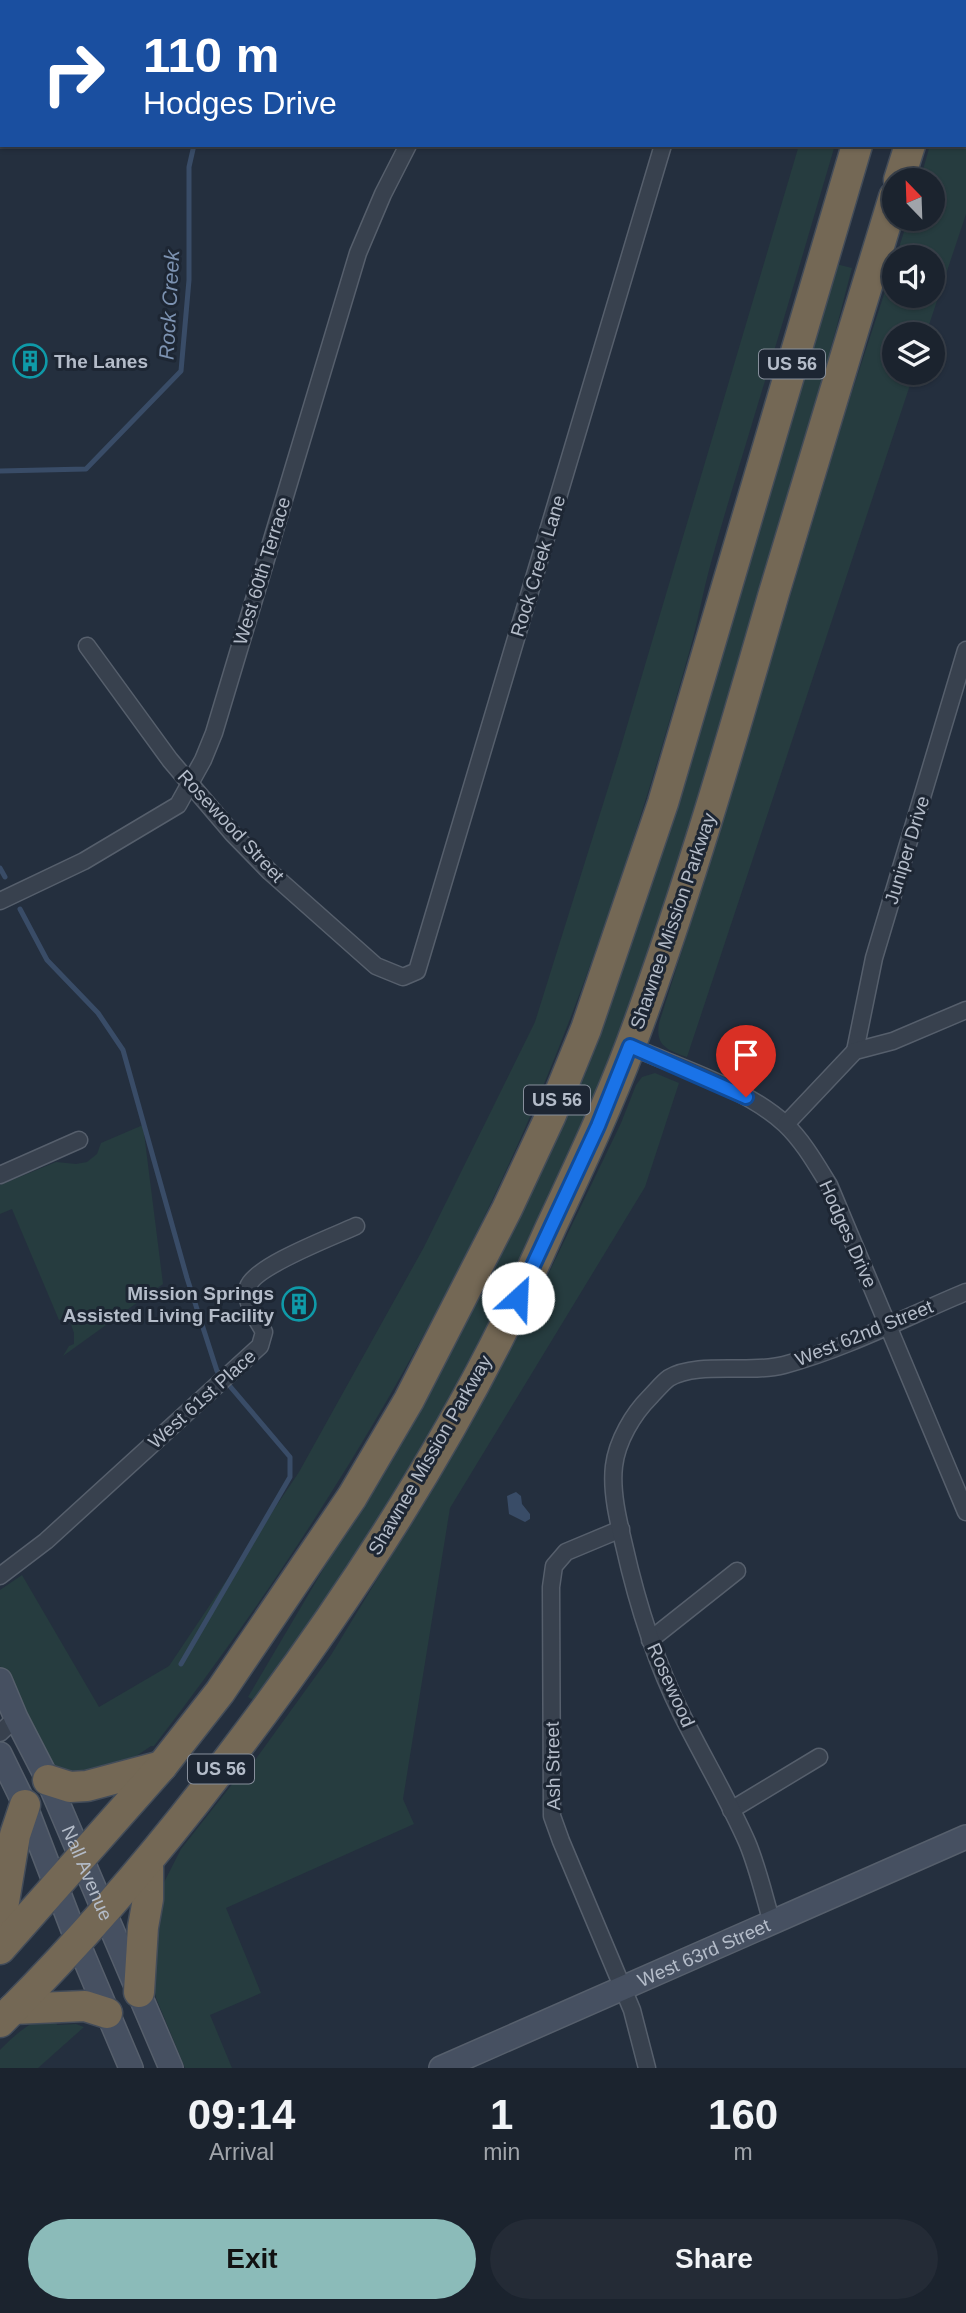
<!DOCTYPE html>
<style>
body{margin:0;font-family:Helvetica,sans-serif;background:#242b36;color:#f1f3f6;height:100vh;display:flex;flex-direction:column;font-size:26px;white-space:nowrap}
*{box-sizing:border-box;margin:0}
p{font-size:23px;color:#a0a4aa}
.icon{flex:none;width:38px;height:38px;fill:none;stroke:currentColor;stroke-width:2;stroke-linecap:round;stroke-linejoin:round}
.map{position:relative;height:2068px;overflow:hidden}
.drawer{display:flex;flex-direction:column;background:#1b232e;flex:1}
.drawer>*{flex:none}
.hud{position:absolute;left:0px;top:0px;width:966px;height:147px;box-shadow:0 2px 5px #0004,0 0 0 2px #39404a;background:#1a4fa0;color:#fff;overflow:hidden}
.needle{width:46px;rotate:337deg}
.fabs{position:absolute;left:882px;top:168px;display:grid;gap:14px}
.fabs a{display:grid;place-items:center;width:63px;height:63px;border-radius:50%;background:#1b232e;box-shadow:0 2px 5px #0004,0 0 0 2px #39404a;font-size:35px}
.pin{position:absolute;display:grid;place-items:center;width:60px;height:60px;color:#fff;margin:-72px -30px;border-radius:50% 50% 50% 0;rotate:-45deg;box-shadow:0 0 7px #0007}
.pin .icon{rotate:45deg}
.me{position:absolute;width:77px;margin:-38px;rotate:25deg;stroke-linejoin:round;filter:drop-shadow(0 0 5px #0008)}
.turn{display:flex;align-items:center;gap:24px;height:147px;padding:0 28px;font-size:32px}
.turn .icon{width:91px;height:91px;stroke-width:2.5}
.turn b{display:block;font-size:49px;line-height:60px}
.eta{display:flex;justify-content:space-evenly;align-items:center;height:119px;text-align:center}
.eta b{font-size:42px;font-weight:700;line-height:49px}
.primary-button{display:flex;gap:14px;margin-top:auto;padding:14px 28px}
.primary-button a{flex:1;height:80px;border-radius:42px;background:#8bbbb9;color:#111;font-size:28px;font-weight:700;line-height:80px;text-align:center}
.primary-button a+a{background:#242b36;color:#f1f3f6}
.map>svg:first-child{display:block}
.green{fill:#263c3f}
.water{fill:#394c67}
.lines{fill:none;stroke-linecap:round;stroke-linejoin:round}
.stream{stroke:#394c67;stroke-width:5}
.street-casing{stroke:#565f6c;stroke-width:19}
.secondary-casing{stroke:#565f6c;stroke-width:26}
.highway-casing{stroke:#434c59;stroke-width:33}
.street{stroke:#38414e;stroke-width:16}
.secondary{stroke:#465061;stroke-width:23}
.highway{stroke:#746855;stroke-width:30}
.route-casing{stroke:#114b97;stroke-width:18}
.route{stroke:#1a73e8;stroke-width:12}
.labels{text-anchor:middle;dominant-baseline:central;stroke-width:6;stroke-linejoin:round;paint-order:stroke}
.shield{fill:#1d2633;stroke:#878f9c;stroke-width:2}
.shield-label{font-size:18px;font-weight:bold;fill:#b4bcc9}
.poi-label{font-size:19px;font-weight:bold;fill:#b4bcc9;stroke:#1d2633;text-anchor:start}
.street-label{font-size:19px;fill:#b4bcc9;stroke:#1d2633}
.water-label{font-size:21px;font-style:italic;fill:#7c92b1;stroke:#1d2633}
</style>
<div class="map">
<svg width="966" height="2068" viewBox="0 0 966 2068">
<rect width="100%" height="100%" fill="#242f3e"/>
<!-- green -->
<g class="green">
<path d="M966,59v155l-40,120h-32v39h20l-227,684c-19,-7 -32,-11 -28,-34l52,-164 137,-455 46,-140v32h39v-39h-37l12,-38h25v-39h-13l10,-35h34z"/>
<path d="M799,145h36c-26,88 -51,175 -78,262 -15,51 -31,101 -45,152 -9,31 -14,63 -23,94 -47,167 -100,333 -171,491 -96,216 -220,415 -364,602h-3l-22,15 -49,14 -28,-7 -52,-102v-76l22,-15 77,132 70,-41 130,-194 125,-225 111,-225 84,-269z"/>
<path d="M836,264l16,4c-33,130 -72,257 -110,385 -37,126 -75,251 -120,374 -41,113 -93,223 -148,330 -63,121 -141,232 -219,344l-7,-4 195,-331 80,-160z"/>
<path d="M655,1073l24,10 -34,104 -195,321 -47,291 11,25 -188,84 35,85 -51,22 22,53h-47l-29,-70 -3,-16 3,-84 25,-49 67,-85 5,-1 78,-108 109,-179 87,-158 94,-195 15,-38 6,-8z"/>
<path d="M143,1125l20,159 -100,72 6,-10 5,-2v-11l-6,-17 -9,4 -47,-111 -12,5v-29l56,-23 20,2 11,-2 10,-8 4,-11z"/>
<path d="M55,2016l2,9 19,-1 8,3 -46,41h-38v-18c16,-16 31,-31 55,-34z"/>
</g>
<!-- water -->
<path class="water" d="M516,1492l5,4 1,8 8,10v5l-5,3 -16,-8 -2,-18z"/>
<g class="lines">
<!-- stream -->
<g class="stream">
<path d="M310,2l2,-2"/>
<path d="M0,471l86,-2 95,-98 8,-91v-113l5,-22"/>
<path d="M0,868l5,9"/>
<path d="M20,909l27,51 51,53 25,37 64,228 30,93 73,86v20l-109,187"/>
</g>
<defs>
<g id="street">
<path d="M924,0l6,2"/>
<path d="M101,2l2,-2"/>
<path d="M506,2l1,-2"/>
<path d="M706,2v-2"/>
<path d="M964,12h2"/>
<path d="M0,108l2,-2"/>
<path d="M87,646l83,114 63,74 37,38 106,94 27,11 14,-6 246,-826"/>
<path d="M0,901l84,-40 94,-56 25,-45 11,-27 144,-480 25,-59 25,-49"/>
<path d="M630,1046c48,21 116,42 155,78 18,17 31,40 44,61l137,327"/>
<path d="M855,1051l19,-93 92,-308"/>
<path d="M786,1124l69,-73 38,-10 73,-31"/>
<path d="M0,1175l79,-35"/>
<path d="M621,1529l-55,23 -12,14 -3,21 1,229 9,25 71,169 15,58"/>
<path d="M0,1576l46,-35 214,-195 4,-14c-7,-13 -20,-29 -16,-45 6,-21 87,-51 108,-61"/>
<path d="M650,1640l87,-69"/>
<path d="M0,1733l16,-15"/>
<path d="M731,1810l88,-53"/>
<path d="M772,1923c-8,-27 -14,-55 -25,-81 -19,-43 -44,-85 -65,-127 -27,-54 -45,-112 -58,-170 -6,-25 -13,-54 -10,-79 3,-25 19,-52 36,-69 6,-6 13,-15 19,-19 29,-17 81,-4 115,-13 63,-17 122,-48 182,-73"/>
</g>
<g id="secondary">
<path id="s1" d="M0,1680l16,38 32,62 123,288"/>
<path d="M0,1754l25,51 53,138 53,125"/>
<path id="s2" d="M441,2068l525,-231"/>
</g>
<g id="highway">
<path d="M899,2l1,-2"/>
<path d="M951,2v-2"/>
<path d="M964,51l2,-2"/>
<path d="M899,180l11,-35"/>
<path d="M48,1780l22,7 17,-1 75,-20"/>
<path d="M0,1926l15,-91 10,-30"/>
<path d="M0,1949l162,-183 58,-74 132,-195 57,-97 98,-191 43,-92 36,-88 77,-226 194,-658"/>
<path d="M139,1992l4,-65 5,-28v-36"/>
<path d="M13,2009l72,-3 22,7"/>
<path d="M0,2022c84,-83 159,-171 230,-265 103,-135 202,-284 277,-436 16,-31 30,-63 44,-94 28,-60 56,-119 79,-180 56,-149 100,-301 144,-454 39,-132 80,-264 120,-396"/>
</g>
</defs>
<!-- street casing -->
<use href="#street" class="street-casing"/>
<!-- secondary casing -->
<use href="#secondary" class="secondary-casing"/>
<!-- highway casing -->
<use href="#highway" class="highway-casing"/>
<!-- street -->
<use href="#street" class="street"/>
<!-- secondary -->
<use href="#secondary" class="secondary"/>
<!-- highway -->
<use href="#highway" class="highway"/>
</g>
<g class="lines">
<defs>
<path id="route" d="M518,1298l80,-172 32,-80 116,51"/>
</defs>
<!-- route casing -->
<use href="#route" class="route-casing"/>
<!-- route -->
<use href="#route" class="route"/>
</g>
<!-- icons -->
<defs>
<symbol id="building-ring" viewBox="-11 -11 22 22"><circle r="9.5" fill="#1d2633" stroke="#0f9aa8" stroke-width="1.5"/><path d="M-4-6H4V6H1V3H-1V6H-4ZM-2.5-4.3h1.7v1.8h-1.7ZM.8-4.3h1.7v1.8H.8ZM-2.5-1h1.7V.8h-1.7ZM.8-1h1.7V.8H.8Z" fill="#0f9aa8"/></symbol>
</defs>
<g fill-rule="evenodd">
<use href="#building-ring" x="11" y="342" width="38" height="38"/>
<use href="#building-ring" x="280" y="1285" width="38" height="38"/>
</g>
<g class="labels">
<!-- shield labels -->
<g class="shield">
<rect x="759" y="349.5" width="66" height="29" rx="5"/>
<rect x="524" y="1085.5" width="66" height="29" rx="5"/>
<rect x="188" y="1754.5" width="66" height="29" rx="5"/>
</g>
<g class="shield-label">
<text x="792" y="364">US 56</text>
<text x="557" y="1100">US 56</text>
<text x="221" y="1769">US 56</text>
</g>
<!-- poi labels -->
<g class="poi-label">
<text x="54" y="361">The Lanes</text>
<text x="274" y="1293" text-anchor="end">Mission Springs<tspan x="274" dy="22">Assisted Living Facility</tspan></text>
</g>
<!-- street labels -->
<g class="street-label">
<text transform="translate(538 566) rotate(-73)">Rock Creek Lane</text>
<text transform="translate(262 571) rotate(-73)">West 60th Terrace</text>
<text transform="translate(231 826) rotate(47)">Rosewood Street</text>
<text transform="translate(907 850) rotate(-73)">Juniper Drive</text>
<text transform="translate(673 921) rotate(-71)">Shawnee Mission Parkway</text>
<text transform="translate(848 1234) rotate(66)">Hodges Drive</text>
<text transform="translate(864 1333) rotate(-22)">West 62nd Street</text>
<text transform="translate(202 1399) rotate(-42)">West 61st Place</text>
<text transform="translate(430 1455) rotate(-60)">Shawnee Mission Parkway</text>
<text transform="translate(671 1685) rotate(66)">Rosewood</text>
<text transform="translate(553 1766) rotate(-91)">Ash Street</text>
<text stroke="none"><textPath href="#s1" startOffset="212">Nall Avenue</textPath></text>
<text stroke="none"><textPath href="#s2" startOffset="287">West 63rd Street</textPath></text>
</g>
<!-- water labels -->
<g class="water-label">
<text transform="translate(169 305) rotate(-87)">Rock Creek</text>
</g>
</g>
</svg>
<div class="fabs">
<a><svg class="needle" viewBox="-14 -14 28 28"><path d="M0-13l5 13h-10z" fill="#e53935"/><path d="M0 13l5-13h-10z" fill="#a0a4aa"/></svg></a>
<a><svg class="icon" aria-label="sound" viewBox="0 0 24 24"><path d="M4 9h4l5-4v14l-5-4H4zM17 9q2 3 0 6"/></svg></a>
<a><svg class="icon" aria-label="layers" viewBox="0 0 24 24"><path d="M12 4l9 5-9 5-9-5zM3 14l9 5 9-5"/></svg></a>
</div>
<div class="pin" style="left:746px;top:1097px;background:#d93025"><svg class="icon" aria-label="arrive" viewBox="0 0 24 24"><path d="M6 21V4h12l-3 4 3 4H6"/></svg></div>
<svg class="me" style="left:518px;top:1298px" viewBox="-20 -20 40 40"><circle r="19" fill="#fff"/><path d="M0-13L10 11 0 6-10 11z" fill="#1a73e8"/></svg>
<div class="hud">
<div class="turn"><svg class="icon" aria-label="right" viewBox="0 0 24 24"><path d="M7 20v-9h11M14 6l5 5-5 5"/></svg><div><b>110 m</b>Hodges Drive</div></div>
</div>
</div>
<section class="drawer">
<div class="eta">
<div><b>09:14</b><p>Arrival</p></div>
<div><b>1</b><p>min</p></div>
<div><b>160</b><p>m</p></div>
</div>
<div class="primary-button"><a>Exit</a><a>Share</a></div>
</section>
